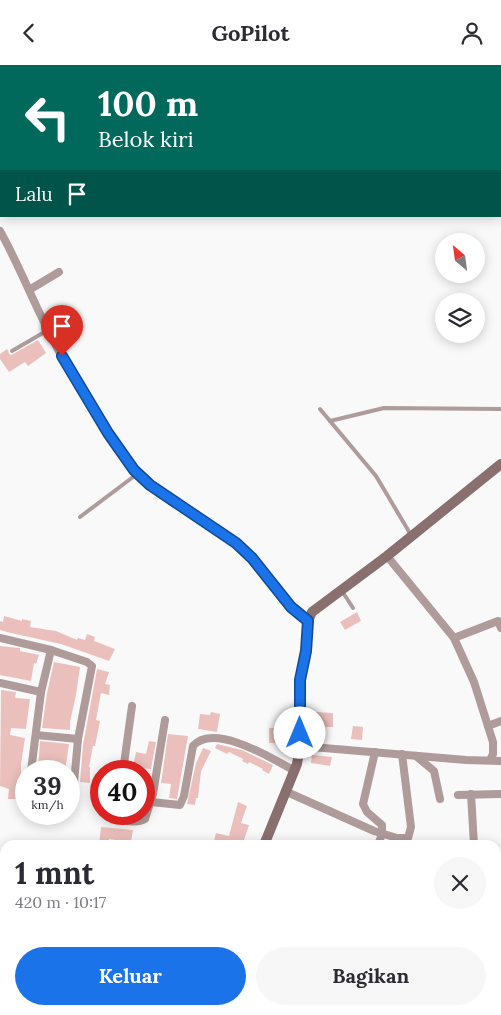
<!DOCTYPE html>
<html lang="id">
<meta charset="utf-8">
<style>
body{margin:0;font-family:Lora,serif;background:#f7f7f7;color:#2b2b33;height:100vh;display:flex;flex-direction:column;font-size:19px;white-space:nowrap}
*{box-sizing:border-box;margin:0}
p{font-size:16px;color:#7c7c81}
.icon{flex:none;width:28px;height:28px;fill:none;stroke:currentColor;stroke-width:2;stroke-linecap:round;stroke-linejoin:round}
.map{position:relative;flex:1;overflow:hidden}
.sheet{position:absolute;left:0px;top:775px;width:501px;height:175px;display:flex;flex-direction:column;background:#fff;border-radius:15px 15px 0 0;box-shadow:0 2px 12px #0003}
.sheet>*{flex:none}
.hud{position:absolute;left:0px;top:0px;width:501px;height:152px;box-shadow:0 2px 12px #0003;background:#00695c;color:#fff;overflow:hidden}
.needle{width:32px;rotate:331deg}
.tools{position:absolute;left:435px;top:168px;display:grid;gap:10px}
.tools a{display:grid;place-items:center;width:50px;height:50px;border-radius:50%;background:#fff;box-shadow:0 2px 12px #0003;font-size:25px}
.speed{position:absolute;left:15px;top:695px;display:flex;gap:10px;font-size:25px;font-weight:700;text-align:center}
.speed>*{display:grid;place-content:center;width:65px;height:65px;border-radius:50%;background:#fff;box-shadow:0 2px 12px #0003;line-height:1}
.speed small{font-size:12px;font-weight:400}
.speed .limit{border:8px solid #d22;background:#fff;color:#111}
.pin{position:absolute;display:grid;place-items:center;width:42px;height:42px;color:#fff;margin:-51px -21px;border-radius:50% 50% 50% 0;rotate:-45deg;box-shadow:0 0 5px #0007}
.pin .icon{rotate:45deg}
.me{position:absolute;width:55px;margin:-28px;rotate:0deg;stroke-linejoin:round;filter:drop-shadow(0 0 4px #0008)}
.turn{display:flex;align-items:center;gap:18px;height:105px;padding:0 15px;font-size:22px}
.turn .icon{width:65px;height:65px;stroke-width:2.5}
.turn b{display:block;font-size:35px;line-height:42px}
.then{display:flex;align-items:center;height:48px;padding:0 15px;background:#0003;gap:10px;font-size:19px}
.round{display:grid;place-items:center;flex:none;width:52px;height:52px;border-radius:26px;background:#f7f7f7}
.overview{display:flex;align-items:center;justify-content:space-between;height:85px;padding:0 15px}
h1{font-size:30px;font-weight:800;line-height:38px}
.button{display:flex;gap:10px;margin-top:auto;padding:10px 15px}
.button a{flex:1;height:58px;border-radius:30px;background:#1a73e8;color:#fff;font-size:20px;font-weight:800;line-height:58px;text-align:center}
.button a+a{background:#f7f7f7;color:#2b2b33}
header{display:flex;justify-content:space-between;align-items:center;height:65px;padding:0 15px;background:#fff;font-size:22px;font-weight:800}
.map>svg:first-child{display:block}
.water{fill:#a0d1d7}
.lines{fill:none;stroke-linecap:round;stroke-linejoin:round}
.stream{stroke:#a0d1d7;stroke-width:2.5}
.building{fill:#ebc0bc}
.lane{stroke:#ae9b9a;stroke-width:4}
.street{stroke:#ae9b9a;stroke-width:8}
.secondary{stroke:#896f6d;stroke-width:10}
.route-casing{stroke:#114b97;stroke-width:12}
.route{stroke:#1a73e8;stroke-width:9}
</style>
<header><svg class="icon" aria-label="back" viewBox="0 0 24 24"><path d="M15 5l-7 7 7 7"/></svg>GoPilot<svg class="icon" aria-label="person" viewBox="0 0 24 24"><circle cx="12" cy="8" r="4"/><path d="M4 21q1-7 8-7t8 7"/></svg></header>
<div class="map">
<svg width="501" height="950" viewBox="0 0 501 950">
<rect width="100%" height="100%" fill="#f9f9f9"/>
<!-- water -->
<path class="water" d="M501,846v100l-5,4h-225l1,-5h224v-98z"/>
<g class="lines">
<!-- stream -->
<path class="stream" d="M0,912l5,-1"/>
</g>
<!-- building -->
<g class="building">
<path d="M38,275l8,13 -18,13 -3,-4 -16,10 -9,-13v-5l7,-5 3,6 3,-1z"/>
<path d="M357,547l4,9 -16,9 -5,-8z"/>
<path d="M4,551l18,5v-2l9,2 -1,6 26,4 21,9 1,-2 7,2 2,-6 8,3 -1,4 21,8 -6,12 -48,-17 -50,-11 -11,-3v-9l3,1z"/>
<path d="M0,581l20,2v3l19,4 -3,9 -2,-1 -3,18 -31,-6z"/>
<path d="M54,597l26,5 -4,28 -6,27v8l-28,-2 5,-35z"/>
<path d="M97,604l12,3 -4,12 5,1 -1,10 -8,-2 -5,27 4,1 -5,25h-2l-4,21h1v16l-10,-1 3,-37z"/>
<path d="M1,625l15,2 -1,6 15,1 -4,30 -15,-1 -1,7 15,3 -4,26v26l-4,-1v10h-9l1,-10 -9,-3z"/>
<path d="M211,647l9,2 -3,18 -19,-3 2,-15 10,1z"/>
<path d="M315,647l18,1v14h-18z"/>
<path d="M353,661l10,1 -1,13 -11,-1z"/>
<path d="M269,663h16l-1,15h-15z"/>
<path d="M168,669l20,2 -11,63 -8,-1 2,-14 -10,-1z"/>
<path d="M40,676l29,3 -4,27h-27z"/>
<path d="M149,676l7,1 -5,27 -18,-2 3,-15 10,2z"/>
<path d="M217,679l25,6 31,15 -4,9 -7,-4 1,-1 -14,-7 -1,2 -6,-3 1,-2 -14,-7 -2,2 -12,-6z"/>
<path d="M203,683l8,3 -10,20 -3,27h-2l-1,7 -8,-1 9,-41z"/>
<path d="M312,690l20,2 -2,9 -19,-3z"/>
<path d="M238,737l9,4 -6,17 8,2 -5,15 12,3v2h-43l3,-12 13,3z"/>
<path d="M101,762l32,3 -2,12 -22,-3v6h-10z"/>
</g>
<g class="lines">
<!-- lane -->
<g class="lane">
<path d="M84,0l2,1"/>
<path d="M461,0l3,1"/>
<path d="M118,1l2,-1"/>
<path d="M444,1v-1"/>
<path d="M475,1l1,-1"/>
<path d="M499,1v-1"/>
<path d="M12,286l36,-21"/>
<path d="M320,344l56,67 35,59"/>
<path d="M330,356l54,-13 117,1"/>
<path d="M80,452l57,-43"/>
<path d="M342,526l11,17"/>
</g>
<!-- street -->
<g class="street">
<path d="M0,166c18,32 31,66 48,99 22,44 52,95 82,135 26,36 73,51 106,79 28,22 44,55 72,77"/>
<path d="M29,225l30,-18"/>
<path d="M387,491l67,82 20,44 19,60v12l-3,6"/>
<path d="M0,573l51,12 36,12 5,4 -14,73 -5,55"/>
<path d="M454,573l44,-17 3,7"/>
<path d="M0,618l41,9"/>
<path d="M488,661l13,-5"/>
<path d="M36,670l42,4"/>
<path d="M300,681l166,14 35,1"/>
<path d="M375,687l-12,52 4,8 15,13v9l-4,11"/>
<path d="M416,691l18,15 6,28"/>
<path d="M31,706l10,-79 10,-42"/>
<path d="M123,706l9,-65"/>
<path d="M287,727l87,39 23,7h11l3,-11 -9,-73"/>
<path d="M471,729l3,51"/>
<path d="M458,730l43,-1"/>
<path d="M151,737l29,3 4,-9 9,-50c21,-24 80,13 102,25"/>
<path d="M116,749l1,5c8,2 21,4 28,0l8,-25 12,-74"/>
</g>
<!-- secondary -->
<g class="secondary">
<path d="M264,780l33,-81 3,-18v-66l6,-29 2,-30 4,-9 75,-56 114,-92"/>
<path d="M197,950l1,-5"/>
</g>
</g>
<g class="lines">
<defs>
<path id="route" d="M62,291l46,77 26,37 16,15 86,58 16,15 39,49 17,14 -2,30 -6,29v53"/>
</defs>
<!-- route casing -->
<use href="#route" class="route-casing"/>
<!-- route -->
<use href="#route" class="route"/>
</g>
</svg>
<div class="tools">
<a><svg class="needle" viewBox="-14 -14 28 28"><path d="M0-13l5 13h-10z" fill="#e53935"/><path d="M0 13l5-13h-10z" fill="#7c7c81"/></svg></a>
<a><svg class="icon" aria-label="layers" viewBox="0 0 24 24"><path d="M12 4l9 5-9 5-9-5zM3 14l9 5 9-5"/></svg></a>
</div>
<div class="speed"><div>39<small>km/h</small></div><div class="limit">40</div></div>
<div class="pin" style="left:62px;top:291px;background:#d93025"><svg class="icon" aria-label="arrive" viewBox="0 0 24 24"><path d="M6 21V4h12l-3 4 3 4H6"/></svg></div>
<svg class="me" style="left:300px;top:668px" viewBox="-20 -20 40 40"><circle r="19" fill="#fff"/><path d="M0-13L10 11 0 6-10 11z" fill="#1a73e8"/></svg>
<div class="hud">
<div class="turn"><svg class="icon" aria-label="left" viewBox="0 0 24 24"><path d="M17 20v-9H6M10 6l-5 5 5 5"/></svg><div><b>100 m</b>Belok kiri</div></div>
<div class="then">Lalu<svg class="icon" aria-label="arrive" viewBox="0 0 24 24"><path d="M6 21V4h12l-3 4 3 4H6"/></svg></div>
</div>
<section class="sheet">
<div class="overview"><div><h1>1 mnt</h1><p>420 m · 10:17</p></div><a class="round"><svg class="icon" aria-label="close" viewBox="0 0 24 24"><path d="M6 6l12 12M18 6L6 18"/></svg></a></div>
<div class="button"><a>Keluar</a><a>Bagikan</a></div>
</section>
</div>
